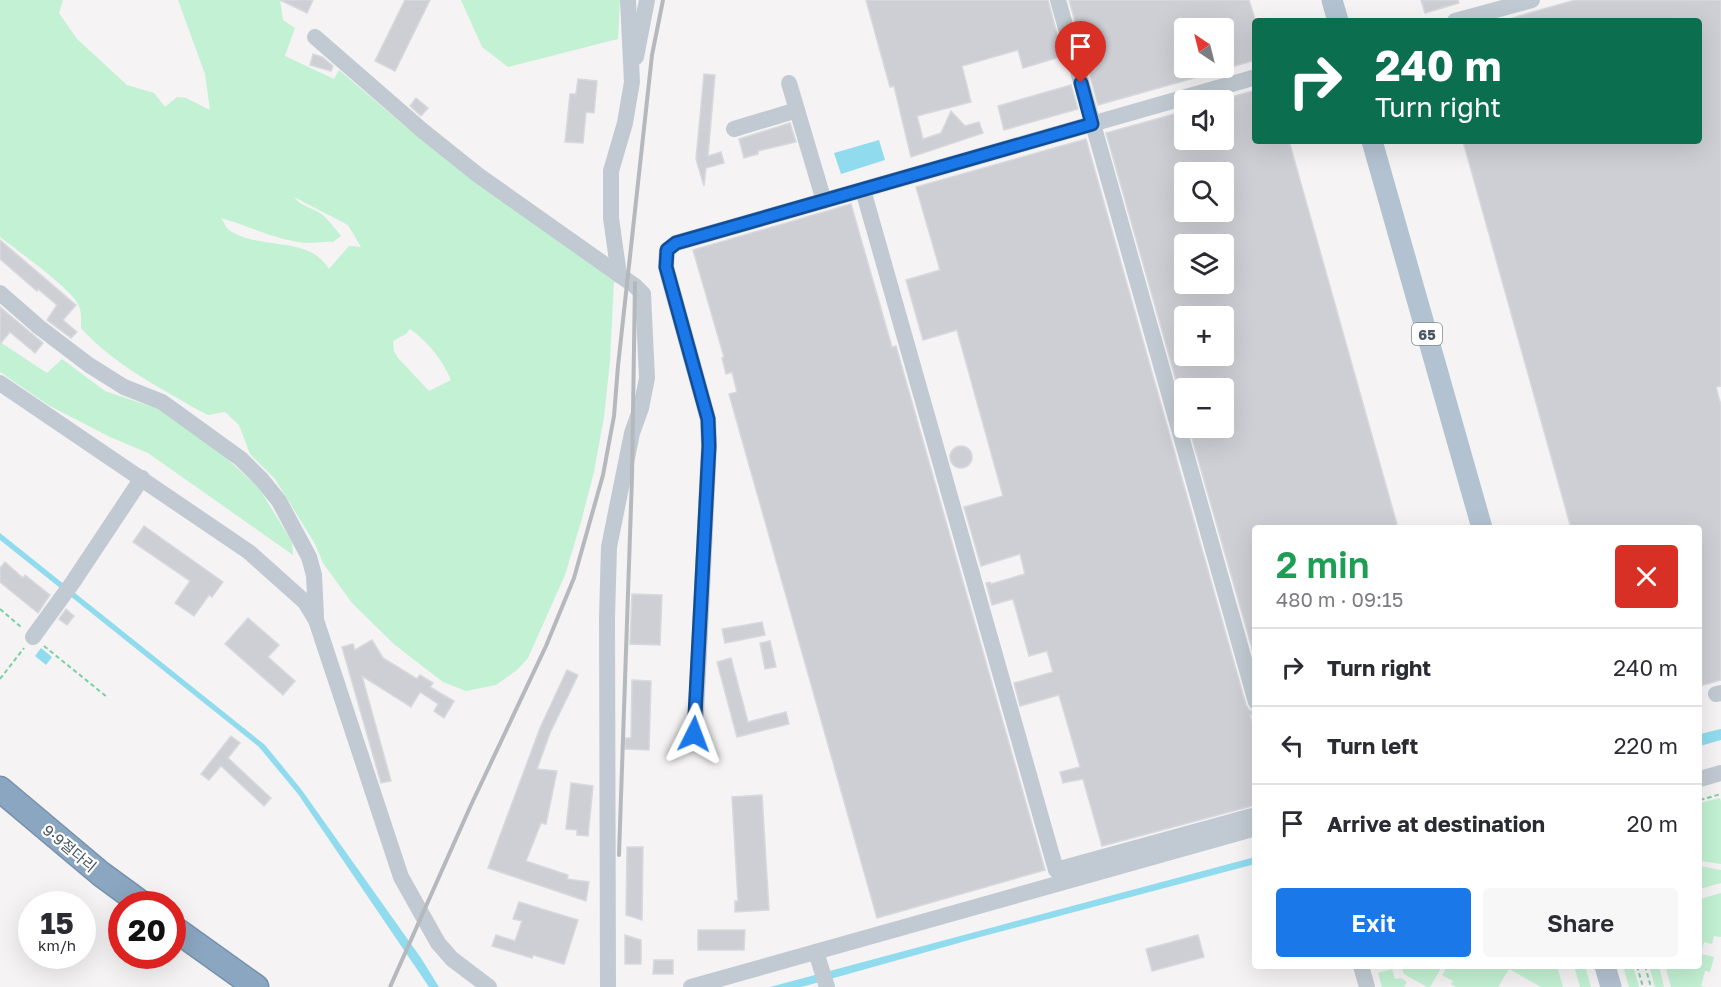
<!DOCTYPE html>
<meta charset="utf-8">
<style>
body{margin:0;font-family:"Golos Text","Noto Sans KR",sans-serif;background:#f7f7f7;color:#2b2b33;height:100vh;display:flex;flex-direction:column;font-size:22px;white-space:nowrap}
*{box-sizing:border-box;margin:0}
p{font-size:20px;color:#7c7c81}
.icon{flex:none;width:33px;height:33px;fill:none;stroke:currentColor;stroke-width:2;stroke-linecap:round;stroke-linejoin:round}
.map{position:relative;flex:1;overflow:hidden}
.panel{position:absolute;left:1252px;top:525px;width:450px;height:444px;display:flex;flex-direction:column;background:#fff;border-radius:6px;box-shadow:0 6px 24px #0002}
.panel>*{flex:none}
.top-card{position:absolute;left:1252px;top:18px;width:450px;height:126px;border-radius:6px;box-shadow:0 6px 24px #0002;background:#0b6e4f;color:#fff;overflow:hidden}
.needle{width:39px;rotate:325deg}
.tools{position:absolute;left:1174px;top:18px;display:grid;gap:12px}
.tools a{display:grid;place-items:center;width:60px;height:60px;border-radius:6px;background:#fff;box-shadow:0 6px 24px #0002;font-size:30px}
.speed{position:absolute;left:18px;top:891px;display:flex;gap:12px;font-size:30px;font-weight:700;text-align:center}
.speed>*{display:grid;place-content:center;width:78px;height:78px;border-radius:50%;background:#fff;box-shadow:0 6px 24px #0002;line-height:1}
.speed small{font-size:15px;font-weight:400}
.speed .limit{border:9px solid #d22;background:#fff;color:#111}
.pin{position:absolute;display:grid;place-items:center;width:51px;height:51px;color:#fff;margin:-62px -26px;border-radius:50% 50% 50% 0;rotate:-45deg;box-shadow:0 0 6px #0007}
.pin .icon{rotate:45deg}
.me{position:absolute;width:66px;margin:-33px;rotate:3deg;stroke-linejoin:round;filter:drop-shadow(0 0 4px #0008)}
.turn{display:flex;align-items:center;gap:21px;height:126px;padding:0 24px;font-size:27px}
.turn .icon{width:78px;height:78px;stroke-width:2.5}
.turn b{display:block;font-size:42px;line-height:51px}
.round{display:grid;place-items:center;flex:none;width:63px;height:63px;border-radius:6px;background:#f7f7f7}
.summary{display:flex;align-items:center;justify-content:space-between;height:102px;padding:0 24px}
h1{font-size:36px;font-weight:600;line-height:45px;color:#1e9e55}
.button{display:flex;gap:12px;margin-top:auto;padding:12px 24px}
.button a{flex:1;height:69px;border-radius:6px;background:#1a78e8;color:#fff;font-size:24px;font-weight:600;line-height:69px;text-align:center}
.button a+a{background:#f7f7f7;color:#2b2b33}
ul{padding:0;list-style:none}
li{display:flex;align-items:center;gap:18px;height:78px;padding:0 24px;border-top:2px solid #e1e1e2}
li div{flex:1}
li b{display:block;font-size:22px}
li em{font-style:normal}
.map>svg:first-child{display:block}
.green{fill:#c3f1d3;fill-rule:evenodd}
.water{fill:#90dcee}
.building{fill:#cdcfd5;stroke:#d7d9de;stroke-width:1.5;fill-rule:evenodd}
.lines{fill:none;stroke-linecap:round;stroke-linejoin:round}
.highway-casing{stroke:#7691ad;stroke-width:27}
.path{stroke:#7ad0a3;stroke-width:2;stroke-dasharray:4.5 3;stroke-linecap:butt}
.minor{stroke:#c1cad2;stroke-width:16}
.major{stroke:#b3c2d1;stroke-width:21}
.highway{stroke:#8ba6c1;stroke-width:24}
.rail{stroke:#b5b8bd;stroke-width:4}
.route-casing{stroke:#114e97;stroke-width:15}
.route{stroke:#1a78e8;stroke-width:10}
.labels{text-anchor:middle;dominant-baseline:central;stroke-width:4.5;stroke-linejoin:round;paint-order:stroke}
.shield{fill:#fff;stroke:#808990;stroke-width:1.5}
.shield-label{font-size:14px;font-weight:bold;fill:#4a5661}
.street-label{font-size:15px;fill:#4a5661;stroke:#fff}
</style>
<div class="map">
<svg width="1721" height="987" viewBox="0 0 1721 987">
<rect width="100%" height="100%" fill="#f5f3f3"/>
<!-- green -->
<g class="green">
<path d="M0,0h63l-4,13 18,26 50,46 27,8 11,14 12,-10 9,1 24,12 -5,-36 -27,-74h102l3,20 12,8 -10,28 49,23 5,-9 67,57 68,54 140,99 -4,81 -6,56 -10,55 -13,50 -16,53 -37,83 -11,12 -21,15 -30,6 -23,-9 -48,-37 -43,-42 -29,-40 -8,-19 -40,-65 -25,-25 -11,-29 -14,-13 -17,3 -10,-5c-41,-24 -86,-47 -117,-82 0,-8 1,-17 -3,-24 -9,-17 -60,-53 -78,-67zM294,197l54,28 13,22 -12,-1 -20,23c-20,-34 -70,-18 -100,-39 -3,-2 -5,-8 -8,-12 29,8 58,24 88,25 8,0 16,-2 24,-1l8,-6c-5,-6 -10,-13 -16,-19 -9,-9 -25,-10 -31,-20zM410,329c18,13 32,30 41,51l-22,11 -31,-33 -4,-7 -1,-10 13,-7z"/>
<path d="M461,0h159l-2,39 -110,28 -26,-20z"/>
<path d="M0,342l47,31 15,-14 43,32 63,21 56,44 35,32 33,54 1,13 -145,-102 -38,-16 -62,-32 -48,-33z"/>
<path d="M1720,798l1,3v63l-21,-3v-58z"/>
<path d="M1700,866l21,4v13l-21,6z"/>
<path d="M1721,893v44l-7,-1 -2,8 -8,-2 -3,12 13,3 -4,15 -5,-1 -4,15 5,1h-35l-6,-21h35v-67z"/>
<path d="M1401,966h38l1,4 -10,17h-3l-23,-13z"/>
<path d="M1443,966h114l6,21h-22l-32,-18 -11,18h-42l-5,-3 2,-3 -11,-6 3,-4z"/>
<path d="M1574,966h11l6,21h-11z"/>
<path d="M1623,966h10l6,21h-10z"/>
<path d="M1649,966h10l5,21h-9z"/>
<path d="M1392,969l3,10 6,-1 6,4 -3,5h-22l-4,-14z"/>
</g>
<!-- water -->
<g class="water">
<path d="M879,140l6,20 -44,14 -7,-21z"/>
<path d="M0,533l265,212 36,44 120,169 18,29h-10l-131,-193 -39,-47 -259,-207z"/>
<path d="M41,648l11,9 -6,8 -11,-9z"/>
<path d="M1721,729v11l-21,6v-12z"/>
<path d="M1255,857v7l-275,73 -164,46 -15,4h-31z"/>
</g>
<!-- building -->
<g class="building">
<path d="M280,0h33l-6,13z"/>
<path d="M405,0h25l-35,71 -20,-10z"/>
<path d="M866,0h182l15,56 -40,12 -5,-18 -56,16 9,36 -54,14 6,23 18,-6 10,-22 14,15 14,-4 4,11 -72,24 -17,-71 -4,1z"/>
<path d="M1069,0h180l7,22v38l-32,9v-41h-39v40h33l1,3 -121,34z"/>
<path d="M1421,0h37l1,3 -34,10z"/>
<path d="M1575,0h146v386l-5,1 5,18v275l-21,6v-158h-129l-108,-387h237v-120h-188v-3z"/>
<path d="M313,54l9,3 11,9 -2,5 -21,-6z"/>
<path d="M704,74l11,1 -7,81 13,-4 3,11 -18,5 -2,18 -8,-27z"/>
<path d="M578,79l19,2 -3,32 -8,-1 -3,31 -18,-1 5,-48h6z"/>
<path d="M1071,85l7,24 -74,21 -6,-24z"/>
<path d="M1256,90v51h33l109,387h-142v134l-67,-234h35v-40h-39v24l-79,-279 79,-22v29h39v-41zM1185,172h39v40h-39zM1185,244h39v40h-39zM1185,316h39v40h-39z"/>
<path d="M416,98l12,10 -7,8 -11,-10z"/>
<path d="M790,123l6,19 -38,9v3l-14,4 -5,-19z"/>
<path d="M1086,139l160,566 3,5 7,2v3h-6l6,19v71l-154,41 -19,-67 -20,4 -3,-11 20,-5 -21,-72 -39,11 -6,-23 39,-11 -6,-21 -18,5 -16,-57 -21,6 -6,-22 4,-1 1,2 34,-10 -5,-20 -39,12 -17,-59 39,-11 -46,-166 -34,10 -17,-60 34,-10 -24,-83z"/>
<path d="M851,204l41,143 4,-1 149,524 -168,48 -148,-524 8,-2 -5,-20 -6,2 -4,-16 2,-1 -31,-107z"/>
<path d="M0,240l76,65 -13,15 14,12 -6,6 -24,-18 10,-15 -19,-16 -1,2 -37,-32z"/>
<path d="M0,307l43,36 -8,10 -25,-21 -10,12z"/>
<circle cx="961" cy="457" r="11"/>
<path d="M144,526l79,56 -11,15 -3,-2 -15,21 -19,-13 15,-22 -57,-39z"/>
<path d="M5,562l18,16 2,-3 25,20 -12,18 -38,-31v-14z"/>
<path d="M632,594l30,1 -2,50 -30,-1z"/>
<path d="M66,609l8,7 -7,9 -8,-6z"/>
<path d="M248,618l31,27 -11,12 27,24 -12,14 -58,-51z"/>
<path d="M762,622l3,13 -40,8 -3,-14z"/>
<path d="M372,640l11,18 34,21 3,-4 13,8 -3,4 24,14 -10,17 -10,-7 4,-7 -18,-12 -9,15 -49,-31 29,105 -10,2 -39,-136 11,-3 2,6z"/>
<path d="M770,641l6,26 -11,2 -5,-26z"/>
<path d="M731,658l17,64 38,-10 3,12 -52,13 -20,-75z"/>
<path d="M567,670l11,5 -28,58 -13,36 20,2 -11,53 -5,-1 -15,38 42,14 -1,4 22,3 -3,19 -98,-33 52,-140z"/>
<path d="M632,680l19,1 -2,69 -24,-1v-11h6z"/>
<path d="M231,736l9,7 -12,15 43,40 -7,8 -43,-40 -12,14 -8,-6z"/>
<path d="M571,783l22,3 -5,50 -11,-1v-5l-11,-1z"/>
<path d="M762,795l7,115 -34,2v-11h3l-6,-104z"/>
<path d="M627,847h16l-1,73 -16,-5z"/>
<path d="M519,902l59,18 -14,44 -31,-9 -1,3 -40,-12 4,-11 19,6 7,-20 -9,-2z"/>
<path d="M698,930h47l-1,20h-46z"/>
<path d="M625,935l16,5v24h-16z"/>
<path d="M1198,935l6,22 -52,14 -6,-22z"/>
<path d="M654,960h19v14h-20z"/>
</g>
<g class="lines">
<defs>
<g id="highway">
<path d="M0,789l101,85 41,30"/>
<path d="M172,927l84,60"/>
</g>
</defs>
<!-- highway casing -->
<use href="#highway" class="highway-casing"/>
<!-- path -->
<g class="path">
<path d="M0,609l21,18"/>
<path d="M44,646l63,51"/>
<path d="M0,679l24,-31"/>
<path d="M1700,800l21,-6"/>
<path d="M1637,966l6,21"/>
<path d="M1645,966l6,21"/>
</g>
<!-- minor -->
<g class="minor">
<path d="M1058,0l198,702"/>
<path d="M1455,21l77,-21"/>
<path d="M315,37l108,94 55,44 157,111 8,8 4,84 -6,30 -9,25 -23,114 -2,70 1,370"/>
<path d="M636,57l11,-57"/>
<path d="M789,83l35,118"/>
<path d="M734,129l63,-19"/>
<path d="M863,190l193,680 200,-55"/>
<path d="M619,275l-8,-57v-47l14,-48 7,-41 -4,-82"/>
<path d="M0,293l39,34 50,38 35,22 38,15 79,57 21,21 17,21 30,56 5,18 2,41"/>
<path d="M0,383l249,169 56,50 11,18 85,257 37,66 14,16 37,28"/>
<path d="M33,637l40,-55 69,-104"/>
<path d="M1716,694l5,-1"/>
<path d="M695,734l14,-288 -1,-27 -42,-152 1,-17 9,-7 580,-166"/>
<path d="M1700,779l21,-6"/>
<path d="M816,952l11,35"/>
<path d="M1361,966l6,21"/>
<path d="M691,987l565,-159"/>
</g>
<!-- major -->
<g class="major">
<path d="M1332,0l6,21"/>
<path d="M1372,141l110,387"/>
<path d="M1605,966l6,21"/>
</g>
<!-- highway -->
<use href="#highway" class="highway"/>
<!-- rail -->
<g class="rail">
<path d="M619,855l13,-378 3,-194"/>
<path d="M390,987l81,-182 75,-159 28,-68 29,-103 11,-59 4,-50 34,-311 11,-55"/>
</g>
</g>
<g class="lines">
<defs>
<path id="route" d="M694,734l15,-288 -1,-27 -42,-152 1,-17 9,-7 416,-119 -11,-41"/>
</defs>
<!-- route casing -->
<use href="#route" class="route-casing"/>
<!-- route -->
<use href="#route" class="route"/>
</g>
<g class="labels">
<!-- shield labels -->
<rect class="shield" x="1412" y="323" width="30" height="22" rx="4.5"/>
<g class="shield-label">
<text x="1427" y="334">65</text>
</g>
<!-- street labels -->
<g class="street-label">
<text transform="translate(70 848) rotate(40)">9·9절다리</text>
</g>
</g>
</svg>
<div class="tools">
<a><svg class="needle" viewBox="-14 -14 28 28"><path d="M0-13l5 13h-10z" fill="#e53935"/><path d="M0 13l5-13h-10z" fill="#7c7c81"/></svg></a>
<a><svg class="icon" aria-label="sound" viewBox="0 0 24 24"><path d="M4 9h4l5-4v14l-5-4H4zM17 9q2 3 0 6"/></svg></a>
<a><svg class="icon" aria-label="search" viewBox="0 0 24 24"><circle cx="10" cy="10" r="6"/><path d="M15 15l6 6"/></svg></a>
<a><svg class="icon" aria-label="layers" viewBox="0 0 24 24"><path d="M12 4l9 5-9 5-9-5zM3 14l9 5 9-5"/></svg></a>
<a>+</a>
<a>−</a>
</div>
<div class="speed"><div>15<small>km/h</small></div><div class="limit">20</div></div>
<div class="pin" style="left:1081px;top:83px;background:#d93025"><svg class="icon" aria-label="arrive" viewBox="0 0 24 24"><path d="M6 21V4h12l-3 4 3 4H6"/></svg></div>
<svg class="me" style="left:694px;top:734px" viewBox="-20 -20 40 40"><path d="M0-17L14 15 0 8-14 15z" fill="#1a78e8" stroke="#fff" stroke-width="4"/></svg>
<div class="top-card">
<div class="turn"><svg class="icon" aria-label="right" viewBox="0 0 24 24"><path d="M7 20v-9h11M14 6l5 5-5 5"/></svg><div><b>240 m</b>Turn right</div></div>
</div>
<section class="panel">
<div class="summary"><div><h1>2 min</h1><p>480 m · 09:15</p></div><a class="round" style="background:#d93025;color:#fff"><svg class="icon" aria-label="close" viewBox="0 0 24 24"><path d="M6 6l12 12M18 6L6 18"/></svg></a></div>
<ul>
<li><svg class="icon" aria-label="right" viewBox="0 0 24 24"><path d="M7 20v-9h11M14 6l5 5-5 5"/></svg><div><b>Turn right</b></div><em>240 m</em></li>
<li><svg class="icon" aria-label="left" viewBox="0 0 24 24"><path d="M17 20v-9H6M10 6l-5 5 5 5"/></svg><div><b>Turn left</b></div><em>220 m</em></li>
<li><svg class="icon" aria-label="arrive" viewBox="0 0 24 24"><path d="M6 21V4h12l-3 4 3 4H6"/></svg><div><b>Arrive at destination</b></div><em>20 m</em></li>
</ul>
<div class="button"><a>Exit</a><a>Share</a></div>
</section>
</div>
